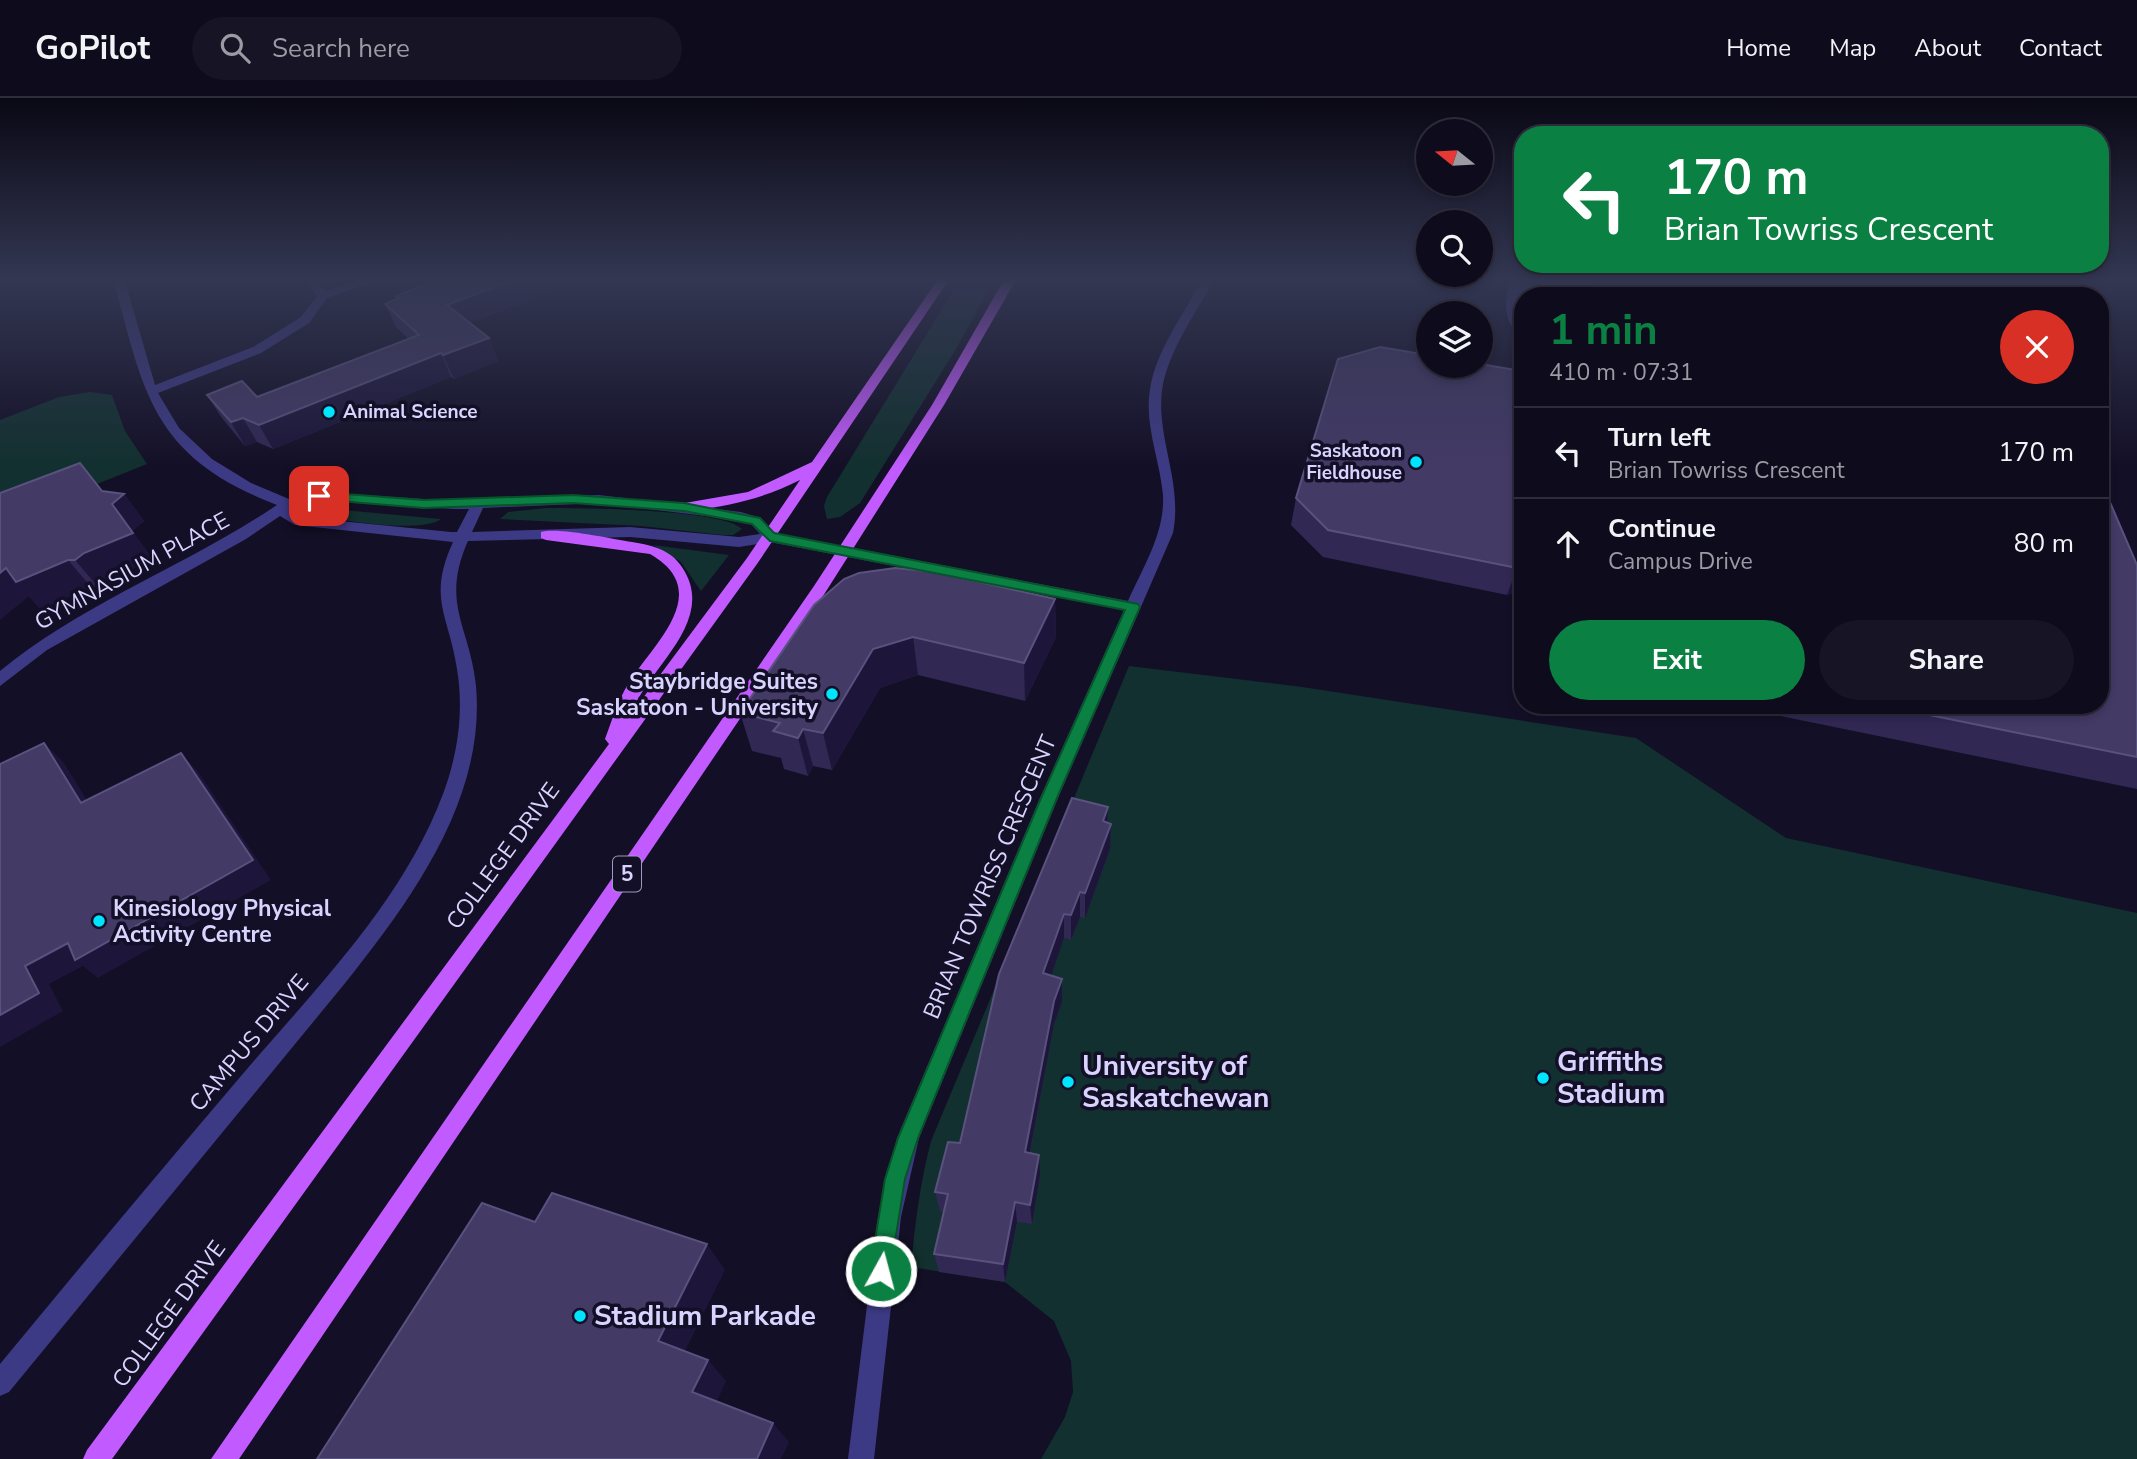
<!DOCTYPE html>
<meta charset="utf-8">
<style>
body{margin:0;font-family:"Nunito Sans",sans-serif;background:#171425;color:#f1f3f6;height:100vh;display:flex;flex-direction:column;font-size:26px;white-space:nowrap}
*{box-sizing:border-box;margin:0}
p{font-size:23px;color:#9b9ba3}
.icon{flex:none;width:38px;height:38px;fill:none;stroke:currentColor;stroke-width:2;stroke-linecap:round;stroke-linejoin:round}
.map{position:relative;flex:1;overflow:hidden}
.side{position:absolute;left:1514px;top:189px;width:595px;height:427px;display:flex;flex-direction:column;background:#0e0b1c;border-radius:28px;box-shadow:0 4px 10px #0003,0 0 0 2px #2e2b3b}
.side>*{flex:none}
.banner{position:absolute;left:1514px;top:28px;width:595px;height:147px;border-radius:28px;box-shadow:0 4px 10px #0003,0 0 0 2px #2e2b3b;background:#0b8043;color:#fff;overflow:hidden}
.needle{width:46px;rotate:288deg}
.buttons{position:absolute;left:1416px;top:21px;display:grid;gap:14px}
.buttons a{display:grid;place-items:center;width:77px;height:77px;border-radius:50%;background:#0e0b1c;box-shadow:0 4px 10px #0003,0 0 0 2px #2e2b3b;font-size:35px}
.pin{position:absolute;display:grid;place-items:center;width:60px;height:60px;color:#fff;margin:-30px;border-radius:14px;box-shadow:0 4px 10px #0006}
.me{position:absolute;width:77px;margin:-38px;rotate:7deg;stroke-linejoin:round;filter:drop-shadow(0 0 5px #0008)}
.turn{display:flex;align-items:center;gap:24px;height:147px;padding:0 35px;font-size:32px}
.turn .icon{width:91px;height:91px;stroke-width:2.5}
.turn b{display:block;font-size:49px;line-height:60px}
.round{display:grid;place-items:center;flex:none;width:74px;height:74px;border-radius:37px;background:#171425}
.overview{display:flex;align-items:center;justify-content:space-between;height:119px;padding:0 35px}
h1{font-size:42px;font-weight:700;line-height:52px;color:#0b8043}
.action{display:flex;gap:14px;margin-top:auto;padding:14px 35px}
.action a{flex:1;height:80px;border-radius:42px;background:#0b8043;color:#fff;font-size:28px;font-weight:700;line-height:80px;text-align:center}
.action a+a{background:#171425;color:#f1f3f6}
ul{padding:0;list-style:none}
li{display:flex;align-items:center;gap:21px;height:91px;padding:0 35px;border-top:2px solid #2e2b3b}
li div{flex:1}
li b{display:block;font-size:26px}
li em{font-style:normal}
header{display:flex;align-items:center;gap:42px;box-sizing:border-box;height:98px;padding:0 35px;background:#0e0b1c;border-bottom:2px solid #2e2b3b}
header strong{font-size:33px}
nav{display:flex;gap:38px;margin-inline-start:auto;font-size:24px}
.search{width:490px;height:63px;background:#171425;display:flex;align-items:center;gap:18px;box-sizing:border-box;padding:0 24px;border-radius:38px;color:#9b9ba3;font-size:26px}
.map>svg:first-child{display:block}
.green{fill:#12302f}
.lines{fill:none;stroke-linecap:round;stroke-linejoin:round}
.minor{fill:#3d3a85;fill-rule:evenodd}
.major{fill:#c25bff;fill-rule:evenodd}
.wall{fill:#312854}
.shaded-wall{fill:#1d163a}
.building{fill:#433a66;stroke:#5a527e;stroke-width:2}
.route{fill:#0b8043;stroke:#07532c;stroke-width:2}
.poi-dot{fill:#00e5ff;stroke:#130f26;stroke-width:2.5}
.labels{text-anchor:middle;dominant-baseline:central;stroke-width:7;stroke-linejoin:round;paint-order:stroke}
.far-poi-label{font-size:19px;font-weight:bold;fill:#d9d4ff;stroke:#130f26;text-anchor:start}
.shield{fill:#130f26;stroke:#9e99be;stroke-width:2}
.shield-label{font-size:21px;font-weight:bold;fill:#d9d4ff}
.street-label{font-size:23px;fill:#d9d4ff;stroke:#130f26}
.poi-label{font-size:23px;font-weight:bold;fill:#d9d4ff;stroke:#130f26;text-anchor:end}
.near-poi-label{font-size:28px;font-weight:bold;fill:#d9d4ff;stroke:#130f26;text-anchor:start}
</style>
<header>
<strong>GoPilot</strong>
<div class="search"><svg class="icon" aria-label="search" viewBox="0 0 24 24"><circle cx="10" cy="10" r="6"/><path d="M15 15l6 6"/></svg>Search here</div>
<nav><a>Home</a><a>Map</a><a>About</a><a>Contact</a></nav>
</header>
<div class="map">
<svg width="2137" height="1361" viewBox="0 0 2137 1361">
<rect width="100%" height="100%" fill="#130f26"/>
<!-- green -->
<g class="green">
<path d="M961,180h34l-39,71 -96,154 -20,14 -13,2 -3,-13 3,-9z"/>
<path d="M1558,189l41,9h-72l11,-6z"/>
<path d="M90,294l22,3 13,36 22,33 -147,59v-103l59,-23z"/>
<path d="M321,410l120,11c-20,15 -106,2 -130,-7z"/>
<path d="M546,410c33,0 177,1 196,21l-9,6h-11l-81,-9 -141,-7 8,-7z"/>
<path d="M653,447l76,10 -28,36 -20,-29z"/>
<path d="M1129,568l173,21 334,51 150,100 351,75v546h-1096l24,-42 8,-25 -2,-31 -17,-40 -49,-39 -94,-15c4,-43 9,-84 20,-126z"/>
</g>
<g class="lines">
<!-- minor -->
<g class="minor">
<path d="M113,180h11l31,107 98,-38 48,-30 16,-21 -14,-18h11l11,13 43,-13h15l-56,20 -18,25 -48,30 -103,40 21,35 33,31 39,24 38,16 30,-7 135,9 145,-6 142,17 20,6 14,15 353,68c15,-34 37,-68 35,-106 -3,-35 -19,-70 -13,-106 6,-39 35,-77 53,-111h12c-18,34 -47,72 -53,112 -6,48 21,92 11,143l-115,265 -139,340 -18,79 -27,242h-26l30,-242 19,-79 143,-340 84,-188 -354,-68 -31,5 -109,-10 -162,4c-28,63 2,85 8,145 10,112 -64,213 -130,296l-337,410 -9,4v-32c80,-97 160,-193 241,-288 74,-87 161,-173 202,-282 15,-40 21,-83 14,-125 -8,-54 -30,-70 -4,-127l-158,-17 -15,-9 -34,23 -199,111 -47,36v-15c83,-68 188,-106 277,-166 -125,-48 -133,-111 -164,-227zM319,402l135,9h15l-12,23h-6l-152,-15 -6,-4 2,-6zM599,405l140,17 12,4 9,10 -21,3 -109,-10 -158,5 11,-24z"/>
<path d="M1510,180h10l-1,11c27,-11 69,-14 94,5 -11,4 -21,-2 -32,-5 -23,-5 -44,-2 -64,11l5,34c-22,-10 -16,-38 -12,-56z"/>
</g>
<!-- major -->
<g class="major">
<path d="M939,180h11l-193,286 -645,895h-29l4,-9 522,-706 -4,-5c7,-19 13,-38 23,-55 24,-39 88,-92 22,-130l-104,-14 -5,-2v-6c18,-5 70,7 91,10 23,4 41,8 53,30 29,52 -37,96 -54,142l116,-156 53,-78c-37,19 -74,27 -116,31l-5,-1v-6l69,-12 64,-30z"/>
<path d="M1005,180h12l-73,127 -119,188 -586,866h-28l603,-873 118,-181z"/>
</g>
</g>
<!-- wall -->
<g class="wall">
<path d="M431,181l124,11 -85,33 19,15 9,23 -44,18 -3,-2 -178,72 -16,-7 -12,4 -23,-28 -15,-23 50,2 152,-58 -13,-12 -11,-23 13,-5 -2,-3 36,-14z"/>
<path d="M1522,273v218l-15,6 -184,-38 -32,-32 5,-27z"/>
<path d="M102,393l22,3 20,27 -12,10 21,29 -47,20 -8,7h-7l-51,22 -11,-13z"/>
<path d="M2137,467v224l-376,-77 -1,-7h340z"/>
<path d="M1055,501l1,38 -31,64 -107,-26 -38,13 -48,82 -19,-4 -5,10 -24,-7 -3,-11 -29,-7 -12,-38 74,-108z"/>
<path d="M1108,725l3,1 -1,25 -25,69 -5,-1 -9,23 -7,-2 -13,37 11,4v23l-8,22 -24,129 10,22 -8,49 -15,-2 -12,60 -66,-10 -5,-18 10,-42 -4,-1 -5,-19 25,-49 39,-169z"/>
</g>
<!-- shaded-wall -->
<g class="shaded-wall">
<path d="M519,180h32l4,12 -98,38 -10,-23z"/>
<path d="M489,240l9,23 -44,18 -11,-24z"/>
<path d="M441,255l10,24 -178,72 -14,-24z"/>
<path d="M243,320l14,24 -12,4 -14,-24z"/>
<path d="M124,396l20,27 -12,10 21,29 -47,20 -8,7 -23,-27 37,-56z"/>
<path d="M68,462l23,27 -51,22 -11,-13 -29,24v-47l6,-5z"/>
<path d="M1522,468v23l-15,6 10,-27z"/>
<path d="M1055,501l1,38 -31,64 -1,-38z"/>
<path d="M913,539l5,38 -38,13 -48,82 -9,-37 50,-84z"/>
<path d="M803,631l10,37 -5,10 -10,-38z"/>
<path d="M44,645l20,20 37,60 -20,-20z"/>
<path d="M181,655l18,20 72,107 -173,98 -15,-12 -34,18 14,27 -63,36v-32l25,-49z"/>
<path d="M1108,709l-1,26 -4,-12z"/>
<path d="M1111,726l-1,25 -25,69v-25z"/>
<path d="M1080,794v25l-9,23v-25z"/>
<path d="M1064,816v24l-20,59 -1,-24z"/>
<path d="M1062,881v23l-8,22 -28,148 -1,-20 29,-151z"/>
<path d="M1039,1057l1,20 -8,49 -2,-19z"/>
<path d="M1015,1104l2,20 -12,60 -2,-18z"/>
<path d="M707,1146l18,26 -46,93 -21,-22z"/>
<path d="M708,1262l18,21 -14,31 -20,-20z"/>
<path d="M773,1325l16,19 -8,17h-24z"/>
</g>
<!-- building -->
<g class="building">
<path d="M434,180h85l-72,27 42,33 -46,17 -2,-2 -182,72 -16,-7 -12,4 -24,-27 35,-14 15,16 162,-62 -34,-31 14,-6 -3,-2 38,-15 -3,-2z"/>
<path d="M1380,249l48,8v11h52v-2l42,7v195l-5,2 -189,-38 -32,-32 42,-139z"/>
<path d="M80,365l22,28 22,3 -12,10 21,29 -49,20 -9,7h-7l-52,22 -10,-14 -6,5v-80z"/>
<path d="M2100,381l37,86v192l-257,-52h220z"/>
<path d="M895,470l40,4 120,27 -31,64 -111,-26 -40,12 -50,84 -20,-4 -5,9 -25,-7 7,-8 -40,-10 74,-108 30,-26 15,-6z"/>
<path d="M44,645l37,60 100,-50 72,107 -178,100 -7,-17 -43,23 14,27 -39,22v-251z"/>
<path d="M1072,700l36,9 -5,14 8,3 -26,69 -5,-1 -9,23 -7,-1 -21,59 19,6 -8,22 -29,151 14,3 -9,50 -15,-3 -12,62 -69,-10 14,-60 -13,-2 13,-50 12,1 39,-169z"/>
<path d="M552,1095l155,51 -49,97 50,19 -16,32 81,31 -16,36h-440l165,-256 53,19z"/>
</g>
<!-- sky -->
<linearGradient id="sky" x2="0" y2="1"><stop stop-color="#0a0815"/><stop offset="0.49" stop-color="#333752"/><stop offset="1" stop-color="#333752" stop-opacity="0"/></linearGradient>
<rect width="2137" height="370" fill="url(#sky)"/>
<!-- route -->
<path class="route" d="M319,394l105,8 149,-5 111,8 76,15 14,15 364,71 2,3 -83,191 -139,340 -13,41 -16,100 -8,3 -8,-3 -3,-8 15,-92 13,-41 143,-340 84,-188 -355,-69 -18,-17 -68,-13 -111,-8 -149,5 -110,-9 -2,-3z"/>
<!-- markers -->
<g class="poi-dot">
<circle cx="329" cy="314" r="7"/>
<circle cx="1416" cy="364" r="7"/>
<circle cx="832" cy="596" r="7"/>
<circle cx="99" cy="823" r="7"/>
<circle cx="1543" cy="980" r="7"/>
<circle cx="1068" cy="984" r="7"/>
<circle cx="580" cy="1218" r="7"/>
</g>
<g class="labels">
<!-- far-poi labels -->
<g class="far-poi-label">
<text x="343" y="314">Animal Science</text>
<text x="1402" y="353" text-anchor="end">Saskatoon<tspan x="1402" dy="22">Fieldhouse</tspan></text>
</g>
<!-- shield labels -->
<rect class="shield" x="613" y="758.5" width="28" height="35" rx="5"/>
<g class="shield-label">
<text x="627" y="776">5</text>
</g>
<!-- street labels -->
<g class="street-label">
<text transform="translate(132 473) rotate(-29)">GYMNASIUM PLACE</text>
<text transform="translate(503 758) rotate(-54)">COLLEGE DRIVE</text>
<text transform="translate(990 779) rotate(-67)">BRIAN TOWRISS CRESCENT</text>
<text transform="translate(249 945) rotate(-50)">CAMPUS DRIVE</text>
<text transform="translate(169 1216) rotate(-54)">COLLEGE DRIVE</text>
</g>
<!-- poi labels -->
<g class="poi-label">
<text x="818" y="583">Staybridge Suites<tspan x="818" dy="26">Saskatoon - University</tspan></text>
<text x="113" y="810" text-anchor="start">Kinesiology Physical<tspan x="113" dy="26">Activity Centre</tspan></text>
</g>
<!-- near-poi labels -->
<g class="near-poi-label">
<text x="1557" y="964">Griffiths<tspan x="1557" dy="32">Stadium</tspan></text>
<text x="1082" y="968">University of<tspan x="1082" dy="32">Saskatchewan</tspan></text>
<text x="594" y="1218">Stadium Parkade</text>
</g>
</g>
</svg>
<div class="buttons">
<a><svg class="needle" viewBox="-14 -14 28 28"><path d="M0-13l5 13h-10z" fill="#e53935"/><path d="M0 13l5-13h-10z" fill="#9b9ba3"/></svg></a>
<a><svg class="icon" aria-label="search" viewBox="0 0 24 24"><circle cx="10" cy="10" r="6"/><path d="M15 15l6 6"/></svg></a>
<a><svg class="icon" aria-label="layers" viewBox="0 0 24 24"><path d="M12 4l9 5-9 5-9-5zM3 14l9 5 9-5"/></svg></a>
</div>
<div class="pin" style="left:319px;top:398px;background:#d93025"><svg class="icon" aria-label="arrive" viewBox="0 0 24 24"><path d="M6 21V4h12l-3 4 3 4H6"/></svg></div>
<svg class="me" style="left:881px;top:1173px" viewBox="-20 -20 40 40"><circle r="17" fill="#0b8043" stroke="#fff" stroke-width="3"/><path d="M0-11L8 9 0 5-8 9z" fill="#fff"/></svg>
<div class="banner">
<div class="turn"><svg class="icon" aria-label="left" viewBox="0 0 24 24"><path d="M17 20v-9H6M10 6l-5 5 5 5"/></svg><div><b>170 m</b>Brian Towriss Crescent</div></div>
</div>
<section class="side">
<div class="overview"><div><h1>1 min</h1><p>410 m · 07:31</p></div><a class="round" style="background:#d93025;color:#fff"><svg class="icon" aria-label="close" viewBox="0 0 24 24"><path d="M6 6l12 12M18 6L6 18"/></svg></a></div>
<ul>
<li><svg class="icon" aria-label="left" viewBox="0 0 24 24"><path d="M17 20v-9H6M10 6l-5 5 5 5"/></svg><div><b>Turn left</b><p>Brian Towriss Crescent</p></div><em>170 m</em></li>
<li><svg class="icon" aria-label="ahead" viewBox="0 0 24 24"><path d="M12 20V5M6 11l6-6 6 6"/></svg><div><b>Continue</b><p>Campus Drive</p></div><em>80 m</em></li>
</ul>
<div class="action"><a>Exit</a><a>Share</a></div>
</section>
</div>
